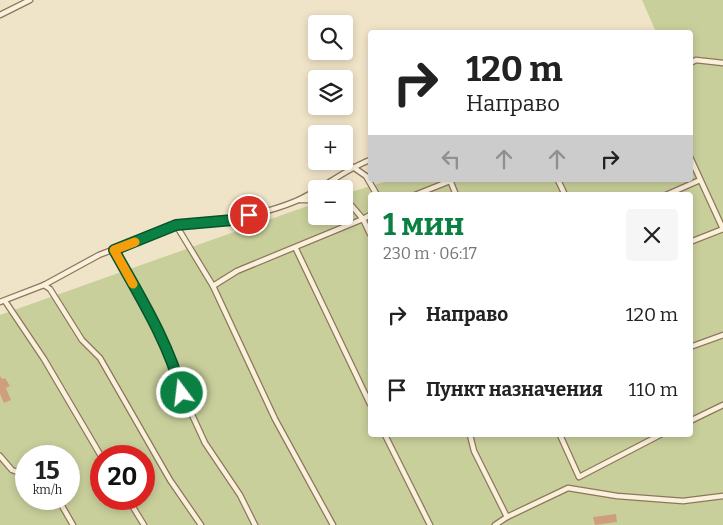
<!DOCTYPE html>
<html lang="ru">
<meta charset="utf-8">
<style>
body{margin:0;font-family:Bitter,serif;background:#f6f6f6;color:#222;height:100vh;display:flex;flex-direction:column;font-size:19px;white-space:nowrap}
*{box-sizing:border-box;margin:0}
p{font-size:16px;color:#767676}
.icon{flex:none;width:28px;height:28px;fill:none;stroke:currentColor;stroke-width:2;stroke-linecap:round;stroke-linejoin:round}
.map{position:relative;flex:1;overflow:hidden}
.drawer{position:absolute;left:368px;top:192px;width:325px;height:245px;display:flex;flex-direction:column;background:#fff;border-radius:5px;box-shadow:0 2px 8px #0003}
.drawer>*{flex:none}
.hud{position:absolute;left:368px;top:30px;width:325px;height:152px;border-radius:5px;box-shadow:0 2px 8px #0003;background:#fff;color:#222;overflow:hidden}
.controls{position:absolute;left:308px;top:15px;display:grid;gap:10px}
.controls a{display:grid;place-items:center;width:45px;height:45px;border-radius:5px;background:#fff;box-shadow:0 2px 8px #0003;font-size:25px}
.speed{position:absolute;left:15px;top:445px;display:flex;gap:10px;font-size:25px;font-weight:700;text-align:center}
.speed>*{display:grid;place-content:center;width:65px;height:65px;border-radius:50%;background:#fff;box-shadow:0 2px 8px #0003;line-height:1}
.speed small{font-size:12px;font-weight:400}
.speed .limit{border:8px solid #d22;background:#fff;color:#111}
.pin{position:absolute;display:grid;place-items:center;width:42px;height:42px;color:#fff;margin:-21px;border:2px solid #fff;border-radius:50%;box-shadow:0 1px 5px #0007}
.me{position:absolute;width:55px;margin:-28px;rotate:345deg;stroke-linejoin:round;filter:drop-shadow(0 0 4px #0008)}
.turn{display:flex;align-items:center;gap:18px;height:105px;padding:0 15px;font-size:22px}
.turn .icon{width:65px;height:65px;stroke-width:2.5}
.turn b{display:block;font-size:35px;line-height:42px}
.lanes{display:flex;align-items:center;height:48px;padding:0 15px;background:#0003;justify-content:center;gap:25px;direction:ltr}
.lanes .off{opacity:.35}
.round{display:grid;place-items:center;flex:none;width:52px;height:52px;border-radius:5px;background:#f6f6f6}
.head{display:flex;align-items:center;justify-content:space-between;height:85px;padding:0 15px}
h1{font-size:30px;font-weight:700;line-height:38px;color:#0b8043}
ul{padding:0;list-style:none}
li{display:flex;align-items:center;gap:15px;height:75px;padding:0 15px}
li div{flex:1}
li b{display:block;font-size:19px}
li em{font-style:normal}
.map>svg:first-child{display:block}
.green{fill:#c9cf9b;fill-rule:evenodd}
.building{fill:#cf9f7d}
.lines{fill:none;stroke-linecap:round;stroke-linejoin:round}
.service-casing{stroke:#8d765c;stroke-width:7}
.service{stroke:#faf1dc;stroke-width:4.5}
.route-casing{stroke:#07532c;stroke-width:12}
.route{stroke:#0b8043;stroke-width:9}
.slow{stroke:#f59e0b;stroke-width:9}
</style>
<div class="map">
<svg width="723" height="525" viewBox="0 0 723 525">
<rect width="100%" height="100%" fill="#f0e4c8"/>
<!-- green -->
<path class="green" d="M642,0h81v525h-723v-210l316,-112v13h28v-22l47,-14h299v-148h-34zM370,195h320v240h-320zM26,456h43v43h-43zM101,456h43v43h-43z"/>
<!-- building -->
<g class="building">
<path d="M0,376l2,3 3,-1 5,8 -4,2 5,12 -7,3 -4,-9z"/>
<path d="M616,514l1,8 -22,3 -2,-8z"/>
</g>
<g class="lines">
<defs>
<g id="service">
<path d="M0,15l30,-15"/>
<path d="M690,63l6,-3 27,3"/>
<path d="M690,157l33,72"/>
<path d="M353,167l13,9 11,19"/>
<path d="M450,180l6,15"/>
<path d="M558,180l7,15"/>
<path d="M415,195l35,-14"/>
<path d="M666,195l34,-15"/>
<path d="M300,200h16"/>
<path d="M370,215l-7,4 7,15"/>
<path d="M690,242l33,-13"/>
<path d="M296,249l74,155"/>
<path d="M114,251l43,74 19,47 6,21 23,50 35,52 15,30"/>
<path d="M44,285l6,4 32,51 18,18 70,122 31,45"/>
<path d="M213,286l24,-15 126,-52 -12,-14 -7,-3"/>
<path d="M5,301l39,58 57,97"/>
<path d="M0,302l44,-17 55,-30 77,-30"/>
<path d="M690,347l33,-12"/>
<path d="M690,421l33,-16"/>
<path d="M385,435l45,90"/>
<path d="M470,435l4,16 33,66"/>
<path d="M560,435l19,42 81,-42"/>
<path d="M0,456l12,14 14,5"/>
<path d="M58,499l15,26"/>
<path d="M128,499l16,26"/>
<path d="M333,525l-58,-106 -62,-133 -37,-61c41,-4 82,-8 120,-24 26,-11 47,-31 74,-41"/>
<path d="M495,525l12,-8 61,-29 49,8 66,5 40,-5"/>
</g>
</defs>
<!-- service casing -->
<use href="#service" class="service-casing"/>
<!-- service -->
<use href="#service" class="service"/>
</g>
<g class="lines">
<defs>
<path id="route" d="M182,393c-14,-52 -42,-96 -68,-143l62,-25 57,-5 16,-5"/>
</defs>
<!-- route casing -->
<use href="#route" class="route-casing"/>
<!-- route -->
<use href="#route" class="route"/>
<!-- slow -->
<path class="slow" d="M133,284l-19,-34 21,-8"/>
</g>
</svg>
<div class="controls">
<a><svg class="icon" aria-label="search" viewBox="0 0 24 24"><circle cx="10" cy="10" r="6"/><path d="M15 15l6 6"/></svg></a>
<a><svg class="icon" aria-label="layers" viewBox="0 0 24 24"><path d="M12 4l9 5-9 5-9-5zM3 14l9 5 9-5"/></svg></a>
<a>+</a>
<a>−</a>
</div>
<div class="speed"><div>15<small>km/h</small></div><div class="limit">20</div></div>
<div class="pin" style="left:249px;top:215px;background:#d93025"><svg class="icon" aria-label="arrive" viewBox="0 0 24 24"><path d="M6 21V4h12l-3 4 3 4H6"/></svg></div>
<svg class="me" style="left:182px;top:393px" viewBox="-20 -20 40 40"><circle r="17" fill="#0b8043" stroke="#fff" stroke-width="3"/><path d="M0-11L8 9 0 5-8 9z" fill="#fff"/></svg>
<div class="hud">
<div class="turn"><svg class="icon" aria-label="right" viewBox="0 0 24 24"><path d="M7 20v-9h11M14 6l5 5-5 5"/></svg><div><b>120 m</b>Направо</div></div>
<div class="lanes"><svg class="icon off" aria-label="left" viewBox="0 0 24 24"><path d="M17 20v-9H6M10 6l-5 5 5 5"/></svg><svg class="icon off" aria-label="ahead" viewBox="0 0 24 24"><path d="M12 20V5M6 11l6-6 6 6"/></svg><svg class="icon off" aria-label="ahead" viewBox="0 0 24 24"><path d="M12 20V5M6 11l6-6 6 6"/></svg><svg class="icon" aria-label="right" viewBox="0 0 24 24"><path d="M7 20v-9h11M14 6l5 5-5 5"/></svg></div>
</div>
<section class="drawer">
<div class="head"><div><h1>1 мин</h1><p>230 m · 06:17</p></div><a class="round"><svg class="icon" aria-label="close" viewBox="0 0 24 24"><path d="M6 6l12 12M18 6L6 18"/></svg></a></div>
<ul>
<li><svg class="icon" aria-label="right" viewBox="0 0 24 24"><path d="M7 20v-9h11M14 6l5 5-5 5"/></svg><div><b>Направо</b></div><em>120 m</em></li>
<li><svg class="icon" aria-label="arrive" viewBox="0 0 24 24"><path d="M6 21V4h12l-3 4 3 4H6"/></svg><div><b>Пункт назначения</b></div><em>110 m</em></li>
</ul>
</section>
</div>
